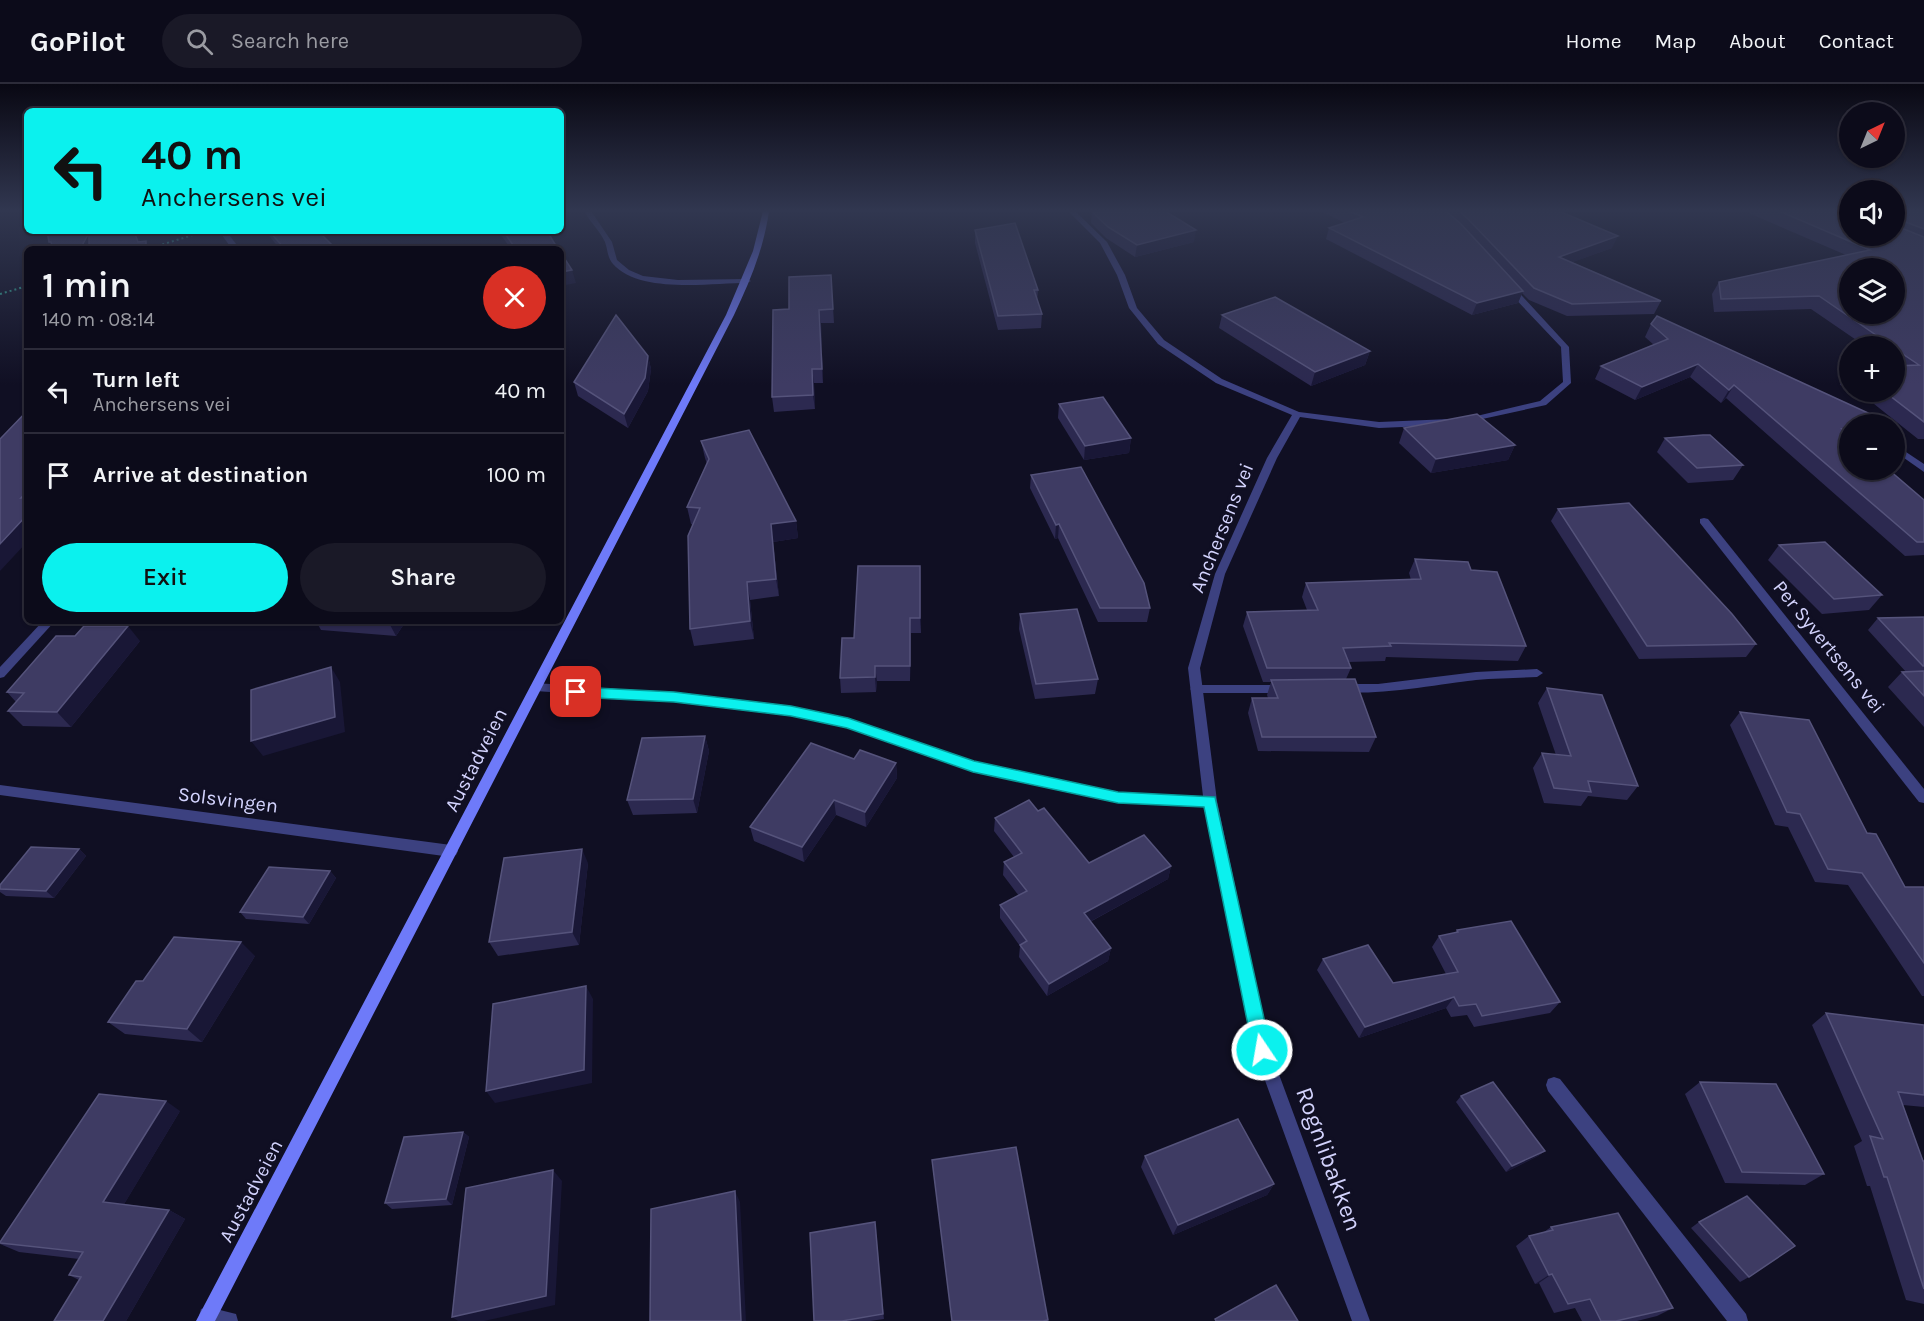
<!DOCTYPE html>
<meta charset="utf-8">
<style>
body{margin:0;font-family:Karla,sans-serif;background:#1a1927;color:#f1f3f6;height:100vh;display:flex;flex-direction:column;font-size:22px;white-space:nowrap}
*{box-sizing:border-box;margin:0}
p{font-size:20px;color:#9a9ba2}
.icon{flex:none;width:33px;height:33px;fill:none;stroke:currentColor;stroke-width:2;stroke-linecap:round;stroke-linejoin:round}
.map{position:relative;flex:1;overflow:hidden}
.drawer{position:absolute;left:24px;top:162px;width:540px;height:378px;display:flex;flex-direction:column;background:#0c0b1a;border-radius:9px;box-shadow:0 2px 4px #0004,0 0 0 2px #2c2b39}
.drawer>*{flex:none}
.hud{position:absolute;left:24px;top:24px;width:540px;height:126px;border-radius:9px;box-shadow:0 2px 4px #0004,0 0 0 2px #2c2b39;background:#0bf1ee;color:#111;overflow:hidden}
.needle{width:39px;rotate:43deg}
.fabs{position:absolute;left:1839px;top:18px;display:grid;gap:12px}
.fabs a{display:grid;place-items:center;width:66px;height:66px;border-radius:50%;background:#0c0b1a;box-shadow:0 2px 4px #0004,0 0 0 2px #2c2b39;font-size:30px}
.pin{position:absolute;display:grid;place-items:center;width:51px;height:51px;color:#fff;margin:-26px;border-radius:12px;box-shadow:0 3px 9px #0006}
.me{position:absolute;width:66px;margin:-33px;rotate:348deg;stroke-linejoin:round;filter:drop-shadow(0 0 4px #0008)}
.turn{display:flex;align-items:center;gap:21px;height:126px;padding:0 18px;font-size:27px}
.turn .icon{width:78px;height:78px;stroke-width:2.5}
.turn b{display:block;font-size:42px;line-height:51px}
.round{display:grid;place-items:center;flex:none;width:63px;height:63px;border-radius:32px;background:#1a1927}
.summary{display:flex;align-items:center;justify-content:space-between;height:102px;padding:0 18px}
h1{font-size:36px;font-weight:600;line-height:45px}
.button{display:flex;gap:12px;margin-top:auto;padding:12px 18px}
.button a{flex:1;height:69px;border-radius:36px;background:#0bf1ee;color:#111;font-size:24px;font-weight:600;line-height:69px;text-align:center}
.button a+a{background:#1a1927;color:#f1f3f6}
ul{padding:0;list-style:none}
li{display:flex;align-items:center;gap:18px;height:84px;padding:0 18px;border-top:2px solid #2c2b39}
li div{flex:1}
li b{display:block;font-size:22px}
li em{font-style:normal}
header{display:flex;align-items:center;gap:36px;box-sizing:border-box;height:84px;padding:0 30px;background:#0c0b1a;border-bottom:2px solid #2c2b39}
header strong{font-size:28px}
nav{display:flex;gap:33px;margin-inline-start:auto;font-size:21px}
.search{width:420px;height:54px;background:#1a1927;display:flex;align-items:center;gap:15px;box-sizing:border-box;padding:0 21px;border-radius:33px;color:#9a9ba2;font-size:22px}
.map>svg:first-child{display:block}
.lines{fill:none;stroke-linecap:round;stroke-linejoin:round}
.path{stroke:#34b09a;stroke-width:2;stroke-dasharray:2 3;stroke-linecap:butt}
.service{fill:#3c4180;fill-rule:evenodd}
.minor{fill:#3c4180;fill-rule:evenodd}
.secondary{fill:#6e7af9;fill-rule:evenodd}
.wall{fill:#2c2950}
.shaded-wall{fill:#191736}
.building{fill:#3e3b63;stroke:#55537b;stroke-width:1.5;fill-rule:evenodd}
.route{fill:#0bf1ee;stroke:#079d9b;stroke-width:1.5}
.labels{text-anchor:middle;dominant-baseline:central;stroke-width:6;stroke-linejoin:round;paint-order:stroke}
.street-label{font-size:20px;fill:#d3d3fd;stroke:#100f23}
.near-street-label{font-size:24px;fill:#d3d3fd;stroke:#100f23}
</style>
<header>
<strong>GoPilot</strong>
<div class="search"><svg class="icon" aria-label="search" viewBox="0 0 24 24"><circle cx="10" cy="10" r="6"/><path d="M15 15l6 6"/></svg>Search here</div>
<nav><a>Home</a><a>Map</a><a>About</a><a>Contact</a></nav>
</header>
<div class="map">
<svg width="1924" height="1237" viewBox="0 0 1924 1237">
<rect width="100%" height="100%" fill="#100f23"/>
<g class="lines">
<!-- path -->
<g class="path">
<path d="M148,165l51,-16"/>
<path d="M0,210l27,-8"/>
</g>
<!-- service -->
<g class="service">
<path d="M1537,585l6,4 -6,4c-20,1 -41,1 -61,3 -22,2 -127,21 -138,8l6,-4h34l98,-12z"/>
<path d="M1196,601h89l6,4 -6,4h-89l-6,-4z"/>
</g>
<!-- minor -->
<g class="minor">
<path d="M584,127h7l21,31 5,18 12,10 14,6 35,4 69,-1 4,2 -4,2c-37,0 -108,11 -134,-19 -6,-7 -5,-14 -8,-22 -5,-11 -15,-20 -21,-31z"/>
<path d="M1068,127h7l32,31 18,33 12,33 27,32 58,39 77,33 80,10 71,-3 4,3 -4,3 -71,3 -79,-11 -23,41 -52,116 -25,94 17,133 53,249 100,271h-18l-98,-271 -50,-244 -86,-3 -145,-32 -126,-44 -56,-12 -117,-14 -138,-10 -6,-4 6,-4 138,10 117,14 57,11 126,43 144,32 85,3 -15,-128 27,-94 52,-116 25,-43 -76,-32 -58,-39 -29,-36 -12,-33 -17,-32z"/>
<path d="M219,147h7l14,18h-8z"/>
<path d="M1507,202h6l56,61 2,36 -25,22 -82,18v-4l76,-18 23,-19 -2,-35 -54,-57z"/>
<path d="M1900,364l24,16v8l-27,-19v-4z"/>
<path d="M1704,434l4,1 216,270v14l-5,-1 -219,-279v-4z"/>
<path d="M43,537h12l-51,56 -4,1v-11z"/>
<path d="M0,701l451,60 5,2 2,4 -2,4 -5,2 -451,-62z"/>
<path d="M1554,993l6,2 186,235 2,7h-21l-179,-230 -2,-6 2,-6z"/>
<path d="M208,1223l28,7 2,7h-37l-2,-5 2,-7z"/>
</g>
<!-- secondary -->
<path class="secondary" d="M763,127h6c-5,37 -19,70 -35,104l-519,1006h-19l530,-1006 27,-64z"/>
</g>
<!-- wall -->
<g class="wall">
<path d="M1321,127h238l53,37 -40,14 89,39 -7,13 -87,2 -38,-16 -7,-7 -4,10 -46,12 -146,-76 3,-11 16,-5z"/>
<path d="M1744,127h180v228h-6l-59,-47h35v-46h-29l-54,-37 -97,3 -2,-18 7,-12 127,-27z"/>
<path d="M1092,128l102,30 -59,15 -29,-19 -15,-15z"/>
<path d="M975,146l63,60 -1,11 5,13 -1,14 -43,2 -23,-87z"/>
<path d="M265,147h53l18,18h-56z"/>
<path d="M498,147h49l11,18h-47z"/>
<path d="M831,191l3,48h-13l2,60h-9l1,26 -41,3 -2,-15 17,-88z"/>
<path d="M1222,231l148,36 -5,14 -54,21 -92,-58z"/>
<path d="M1651,240l199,100v46l74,30v55l-19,1 -179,-158 -5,5 -31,-26 -55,23 -40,-21 6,-13 53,-21 -9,-8z"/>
<path d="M648,272l3,13 -3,22 -20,37 -50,-32 -4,-14z"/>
<path d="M1850,284v20l-10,-3 1,-4z"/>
<path d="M1059,320l72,34 -2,15 -45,7 -26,-42z"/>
<path d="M1404,344l111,17 -7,15 -77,13 -32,-30z"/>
<path d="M1665,354l78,27 -10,15 -45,3 -31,-31z"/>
<path d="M701,357l95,80 2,17 -25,4 6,54 -29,4 4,39 -60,7 -4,-17 3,-104 -2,-1 -4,-17 20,-43 -2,-6z"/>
<path d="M1031,391l119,133 -3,14h-49l-40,-84 -3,1 -25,-51z"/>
<path d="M1558,425l198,135 -10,13 -107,2 -88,-138z"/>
<path d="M1779,461l103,50 -13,15 -47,4 -54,-54z"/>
<path d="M1415,475l56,11 55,76 -8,15 -132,-4 -1,4 -37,1 3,6 -5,11 30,58 -7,15 -111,-1 -10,-38 4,-15h16l-1,-3 4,-13h-8l-20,-56 4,-14 60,-2 -5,-13 4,-14 105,-3 -2,-7z"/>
<path d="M921,497v52h-10l-1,48h-33l-1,11 -35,1 -1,-15 14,-40z"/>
<path d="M1020,530l78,65 -3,15 -60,5 -16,-70z"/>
<path d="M1924,533v110l-36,-40 14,-15h4l-38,-42 10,-12z"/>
<path d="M316,537h90l-10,15 -75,-6z"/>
<path d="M140,557l-69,86 -48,-1 -15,-15 8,-9 -9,-10z"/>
<path d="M1547,604l91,98 -11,14 -39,-4 -7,10 -37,-3 -11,-35 9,-15 14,2 -18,-52z"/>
<path d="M1740,628l127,121 38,54h19v109h-2l-74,-111 -33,-3 -27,-55 -13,-2 -45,-100z"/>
<path d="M705,652l4,15 -12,62 -64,2 -6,-15z"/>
<path d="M854,675l42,4 1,15 -31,49 -30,-12 -32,47 -50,-21 -4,-14z"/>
<path d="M1038,727l51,52 82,3 -3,13 -78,43 21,26 -3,13 -61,35 -28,-39 1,-11 -20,-28v-13l19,-9 -16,-21 1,-13 10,-5 -20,-26 1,-13z"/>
<path d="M79,765l7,7 -32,42 -48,-2 -6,-4v-7z"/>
<path d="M588,779l-9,82 -81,11 -9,-14z"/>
<path d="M330,787l6,7 -27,46 -63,-5 -6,-7z"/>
<path d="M1457,846l103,72 -10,11 -76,14 -7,-12 -16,2 -5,-9 -87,30 -42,-68 6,-11 70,24 53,-9 -14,-27 7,-11 16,-3z"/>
<path d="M255,872l-53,86 -77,-8 -17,-12 35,-41z"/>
<path d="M1826,929l98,12v82l-21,-2 20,56h1v143l-18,-4 -36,-114h-3l-13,-40 8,-5 -50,-116z"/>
<path d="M1700,998l124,92 -19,11 -80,-2 -40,-89z"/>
<path d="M1461,1012l84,55 -7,5 -32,16 -50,-70z"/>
<path d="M180,1027l-56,93 45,6 16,9 -59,102h-72l25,-41 -10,-5 10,-16 -60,-7 -19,-8z"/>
<path d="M463,1048l6,5 -17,68 -60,4 -7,-6z"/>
<path d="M1145,1072l129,28 -7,11 -94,40 -32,-68z"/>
<path d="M932,1076l116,160v1h-96z"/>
<path d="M875,1138l9,97 -14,2h-56z"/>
<path d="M1699,1138l50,55 -9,5 -49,-54z"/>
<path d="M1551,1143l122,81 -16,8 -20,5h-55l-7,-13 -21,5 -15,-30 -4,1 -19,-38 13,-10 15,-4z"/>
</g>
<!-- shaded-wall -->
<g class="shaded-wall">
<path d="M1903,137l-9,12v-11z"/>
<path d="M1196,146l-2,12 -59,15 2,-12z"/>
<path d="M134,147h3l6,18 -5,-7z"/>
<path d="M89,149l6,16h-15z"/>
<path d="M1618,152l-6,12 -58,21 5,-12z"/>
<path d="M146,157l4,8h-4z"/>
<path d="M572,186l4,13 -15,3v-14z"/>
<path d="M1523,207l-5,12 -46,12 5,-12z"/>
<path d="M819,226l2,13 2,60 -1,-14z"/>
<path d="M1370,267l-5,14 -54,21 4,-14z"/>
<path d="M648,272l3,13 -3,22 -20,37 -4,-14z"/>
<path d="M1698,280l-8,13 -55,23 7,-13z"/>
<path d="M812,285l2,14 1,26 -2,-14z"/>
<path d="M1734,301l-8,13 -5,5 8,-13z"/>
<path d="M1131,354l-2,15 -45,7 1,-14z"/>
<path d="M1515,361l-7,15 -77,13 5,-14z"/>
<path d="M27,407v14l-6,-7z"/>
<path d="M27,431v27l-27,29v-27z"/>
<path d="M796,437l2,17 -25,4 6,54 -3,-17 -5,-55z"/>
<path d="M1059,440l-1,14 -3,1 1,-14z"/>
<path d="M920,482l1,15v52l-1,-15z"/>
<path d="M747,498l3,18 4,39 -4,-18z"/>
<path d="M910,534l1,15 -1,48z"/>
<path d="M388,537h18l-10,15z"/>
<path d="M128,542l12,15 -69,86 -14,-15z"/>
<path d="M875,582l2,15 -1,11 -1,-15z"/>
<path d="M331,583l9,15 5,50 -82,24 -12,-15z"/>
<path d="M705,652l4,15 -12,62 -4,-14z"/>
<path d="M896,679l1,15 -31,49 -1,-15z"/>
<path d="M834,716l2,15 -32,47 -2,-15z"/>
<path d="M79,765l7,7 -32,42 -8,-7z"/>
<path d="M582,765l6,14 -9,82 -7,-13z"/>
<path d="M1171,782l-3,13 -86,47 2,-13z"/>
<path d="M330,787l6,7 -27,46 -6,-7z"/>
<path d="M241,858l14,14 -53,86 -15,-13z"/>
<path d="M1111,864l-3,13 -61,35 2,-12z"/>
<path d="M586,902l7,13 -1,84 -97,20 -9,-12z"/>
<path d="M1454,913l-8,11 -87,30 6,-11z"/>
<path d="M166,1017l14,10 -60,100 -17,-9z"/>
<path d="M463,1048l6,5 -17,68 -6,-6z"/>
<path d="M1545,1067l-7,5 -32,16 6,-6z"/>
<path d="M553,1086l9,11 -7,124 -71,16h-26l-6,-4z"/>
<path d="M1274,1100l-7,11 -94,40 5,-10z"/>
<path d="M735,1107l5,11 6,119h-5z"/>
<path d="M169,1126l16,9 -59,102h-23z"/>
<path d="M875,1138l1,6 8,91 -1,-5z"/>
<path d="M1552,1190l-13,9 -4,1 14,-9z"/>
</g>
<!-- building -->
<g class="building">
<path d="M1165,127l31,19 -59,15 -29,-18 -16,-15z"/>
<path d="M1349,127h97l15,13 62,67 -46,12 -148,-75 34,-11z"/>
<path d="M1459,127h100l59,25 -59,21 102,44 -89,3 -38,-16 -66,-69z"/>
<path d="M1779,127h71v25h44v-11l30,12v185l-39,-30h9v-26l25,-1 -25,-17v-2h-2l-73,-50 -98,3 -2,-17 151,-32zM1850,184h44v46h-44z"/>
<path d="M1894,127h30v18l-21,-8 -9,1z"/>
<path d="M1015,139l23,67h-4l8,24 -44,2 -23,-86z"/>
<path d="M47,147h87l4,11 8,-1v8h-57v-16l-9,16h-27l-2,-7h-2z"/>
<path d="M269,147h49l18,18h-51z"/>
<path d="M503,147h44l11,18h-42z"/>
<path d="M561,169l11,17 -11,2z"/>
<path d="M831,191l2,34 -14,1 3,59h-10l1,26 -41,2 1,-87 16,-1v-32z"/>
<path d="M1275,213l95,54 -55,21 -93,-57z"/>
<path d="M616,231l32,41 -3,22 -21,36 -50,-32z"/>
<path d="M1657,232l235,108h-42v5h-8l8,7v34h39l35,30v42h-7l-183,-157 -5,5 -31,-26 -56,23 -41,-21 67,-27 -17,-15z"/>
<path d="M1103,313l28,41 -46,8 -26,-42z"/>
<path d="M27,327v80l-6,7 6,-1v18l-27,29v-105z"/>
<path d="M1477,330l38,31 -79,14 -32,-31z"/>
<path d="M749,346l47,91 -25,3 5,55 -29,3 3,39 -60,8 -2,-93 12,-28 -13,-1 22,-48 -8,-18z"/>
<path d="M1703,351h7l33,30 -46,3 -32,-30z"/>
<path d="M1081,383l63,116 6,25h-50l-41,-84 -3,1 -25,-50z"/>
<path d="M1629,419l103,111 24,30 -109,2 -89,-137z"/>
<path d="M1825,458l57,53 -48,4 -55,-54z"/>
<path d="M1415,475l53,3 3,8 26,2 29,74 -137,-3 2,3 -48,2 8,20h-84l-20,-56 71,-2 -12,-27 115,-4z"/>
<path d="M858,482h62v52h-10v48h-35v11l-35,1 2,-40h12z"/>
<path d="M1077,525l21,70 -62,5 -16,-70z"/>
<path d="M1924,533v49h-1l-45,-48z"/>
<path d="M84,542h44l-71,86 -49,-1 16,-18 -17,-1 49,-56h19z"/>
<path d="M331,583l4,50 -84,24v-51z"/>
<path d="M1924,587v25l-22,-24z"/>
<path d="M1355,595l21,58h-114l-10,-39h26l-7,-18z"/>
<path d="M1547,604l55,7 36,91 -50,-5 3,11 -37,-4 -12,-35 29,3z"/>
<path d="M1740,628l69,8 58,113 9,1 29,53h19v76l-62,-90 -34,-4 -28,-55 -13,-2z"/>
<path d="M705,652l-12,63 -66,1 15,-62z"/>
<path d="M811,659l43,16 6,-9 36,13 -31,49 -31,-12 -32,47 -52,-20z"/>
<path d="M1029,716l9,11 6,-3 45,55 55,-28 27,31 -87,47 27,35 -62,36 -29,-39 7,-4 -27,-36 27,-14 -23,-29 18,-9 -27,-35z"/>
<path d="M31,763l48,2 -33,42 -46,-2v-4z"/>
<path d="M582,765l-10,83 -83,10 15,-84z"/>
<path d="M269,783l61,4 -27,46 -63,-5z"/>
<path d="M1511,837l49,81 -78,14 -6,-12 -17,2 -5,-9 -89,30 -42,-68 45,-14 25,38 65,-11 -19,-36 19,-4 -1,-2z"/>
<path d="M174,853l67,5 -54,87 -79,-7 28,-41h7z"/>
<path d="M586,902l-2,84 -98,21 7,-87z"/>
<path d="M1826,929l98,12v70l-26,-3 25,69h1v128l-37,-112h-3l-14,-41 13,3z"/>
<path d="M1493,998l52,69 -33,15 -51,-70z"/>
<path d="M1700,998l76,2 48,90 -82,-2z"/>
<path d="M99,1010l67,7 -63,101 66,8 -66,111h-49l27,-44 -12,-2 14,-23 -83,-9v-1z"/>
<path d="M1238,1035l36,65 -96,41 -33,-69z"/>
<path d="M463,1048l-17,67 -61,4 19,-66z"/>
<path d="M1016,1063l32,173 -5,1h-91l-20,-161z"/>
<path d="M553,1086l-7,126 -94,21 14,-129z"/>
<path d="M735,1107l6,130h-91l1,-112z"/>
<path d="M1747,1112l48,50 -46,31 -50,-55z"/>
<path d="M1618,1129l55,95 -57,13h-15l-11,-22 -22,5 -16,-30 -3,1 -20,-39 24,-6 -2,-3z"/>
<path d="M875,1138l8,92 -41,7h-28l-4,-88z"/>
<path d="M1276,1201l22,36h-82l-1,-2z"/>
</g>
<!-- sky -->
<linearGradient id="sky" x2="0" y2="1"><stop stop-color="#090813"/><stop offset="0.42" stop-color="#313750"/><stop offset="1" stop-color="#313750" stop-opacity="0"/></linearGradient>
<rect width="1924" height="301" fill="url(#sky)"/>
<!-- route -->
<path class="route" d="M576,603l98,5 117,14 57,12 126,43 144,31 97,5 56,253 -3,6 -6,2 -7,-2 -2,-6 -49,-243 -86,-4 -145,-31 -126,-44 -56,-12 -117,-14 -98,-5 -6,-5z"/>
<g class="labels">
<!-- street labels -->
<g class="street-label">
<text transform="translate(1222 444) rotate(-68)">Anchersens vei</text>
<text transform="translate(1829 563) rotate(51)">Per Syvertsens vei</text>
<text transform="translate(476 676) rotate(-63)">Austadveien</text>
<text transform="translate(228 716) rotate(7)">Solsvingen</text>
<text transform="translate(251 1107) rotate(-62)">Austadveien</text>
</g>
<!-- near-street labels -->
<g class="near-street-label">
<text transform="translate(1329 1075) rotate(70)">Rognlibakken</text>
</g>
</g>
</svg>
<div class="fabs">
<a><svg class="needle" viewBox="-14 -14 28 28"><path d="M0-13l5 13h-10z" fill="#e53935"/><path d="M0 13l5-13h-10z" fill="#9a9ba2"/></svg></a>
<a><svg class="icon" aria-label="sound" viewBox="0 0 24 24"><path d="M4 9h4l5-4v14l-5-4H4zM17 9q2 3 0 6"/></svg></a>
<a><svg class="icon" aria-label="layers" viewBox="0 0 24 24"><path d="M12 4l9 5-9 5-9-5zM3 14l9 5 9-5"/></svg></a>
<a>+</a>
<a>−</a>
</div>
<div class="pin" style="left:576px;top:608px;background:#d93025"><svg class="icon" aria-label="arrive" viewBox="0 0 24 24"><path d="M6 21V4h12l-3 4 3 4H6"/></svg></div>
<svg class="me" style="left:1262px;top:966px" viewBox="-20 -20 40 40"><circle r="17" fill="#0bf1ee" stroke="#fff" stroke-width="3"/><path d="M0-11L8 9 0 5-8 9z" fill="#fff"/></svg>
<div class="hud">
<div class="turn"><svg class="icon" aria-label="left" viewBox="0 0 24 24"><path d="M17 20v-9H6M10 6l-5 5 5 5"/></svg><div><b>40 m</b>Anchersens vei</div></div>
</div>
<section class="drawer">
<div class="summary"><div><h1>1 min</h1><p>140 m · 08:14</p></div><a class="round" style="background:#d93025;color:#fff"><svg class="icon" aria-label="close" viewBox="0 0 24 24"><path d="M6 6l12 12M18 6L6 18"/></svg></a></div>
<ul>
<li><svg class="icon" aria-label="left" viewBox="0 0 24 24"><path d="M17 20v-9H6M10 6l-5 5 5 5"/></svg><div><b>Turn left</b><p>Anchersens vei</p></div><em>40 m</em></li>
<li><svg class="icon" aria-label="arrive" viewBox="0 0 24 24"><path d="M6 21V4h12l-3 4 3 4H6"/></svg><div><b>Arrive at destination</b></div><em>100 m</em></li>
</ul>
<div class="button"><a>Exit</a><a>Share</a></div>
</section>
</div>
